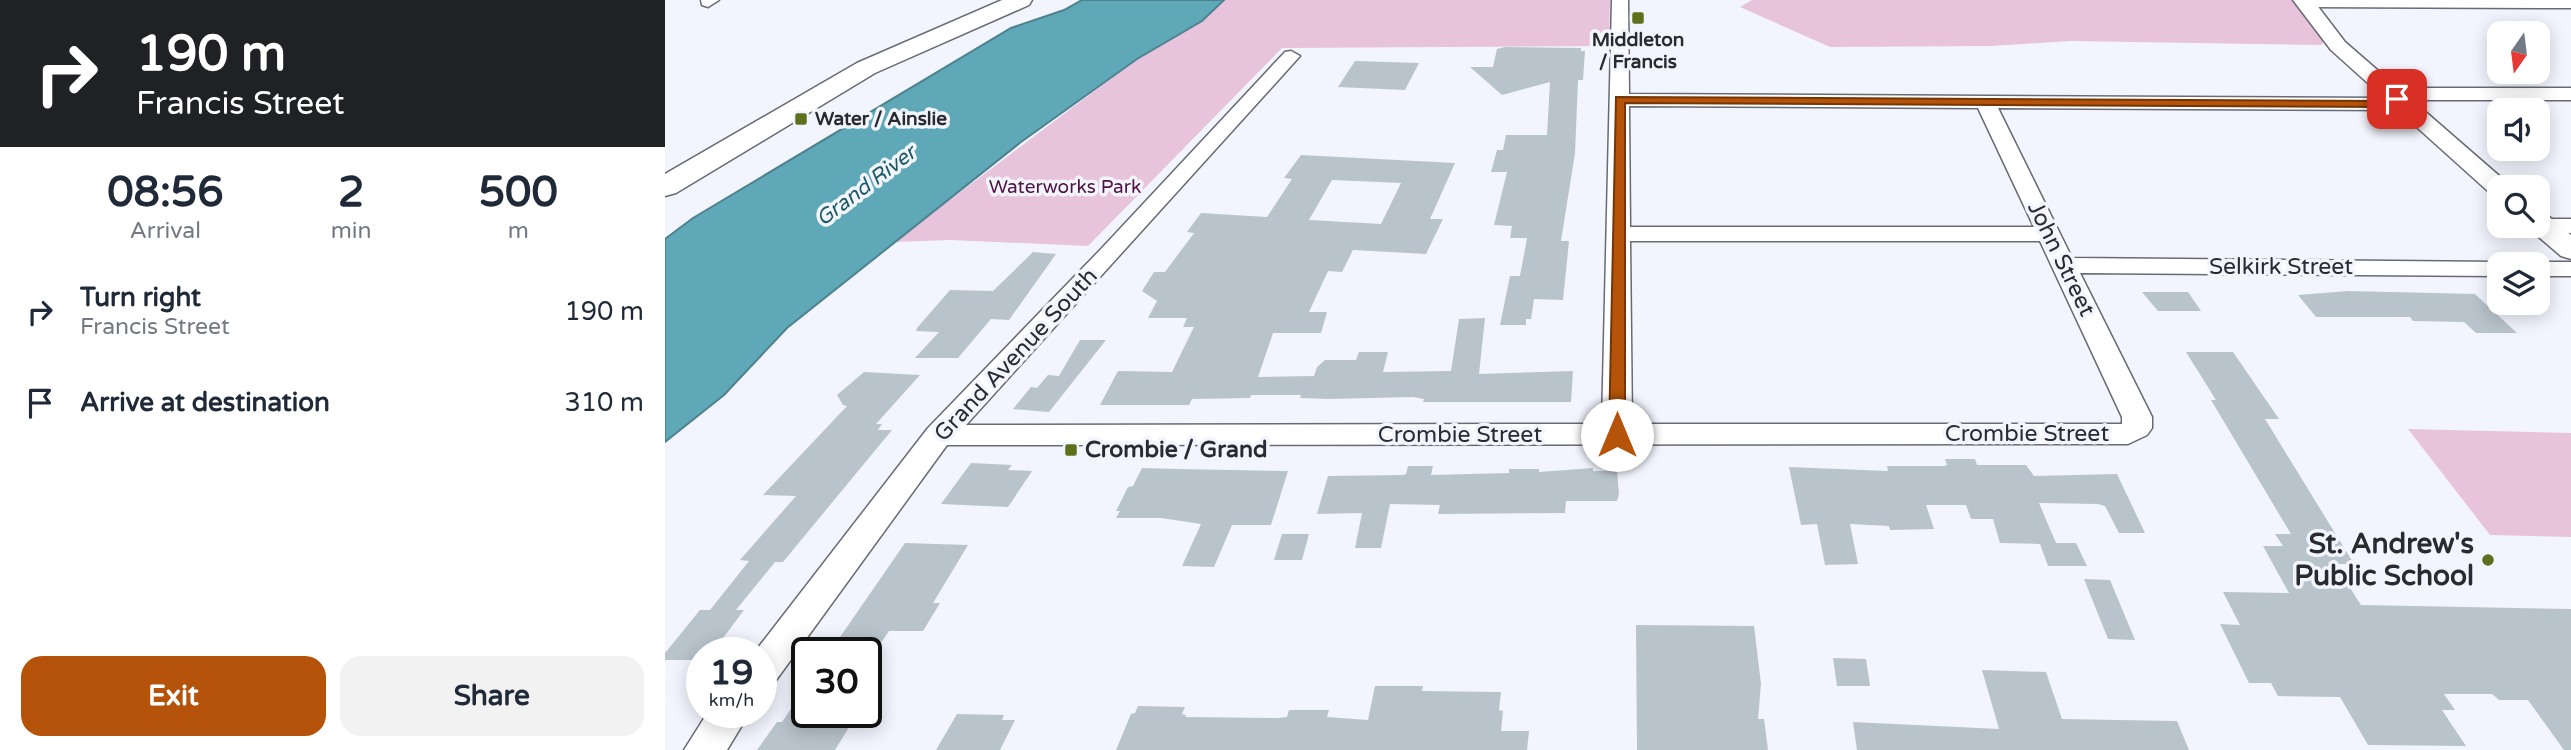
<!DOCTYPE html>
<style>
body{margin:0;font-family:"Varela Round",sans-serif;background:#f2f2f3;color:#1f2937;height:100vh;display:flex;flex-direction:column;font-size:26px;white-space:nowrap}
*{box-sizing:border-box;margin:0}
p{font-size:23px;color:#747a83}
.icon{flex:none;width:38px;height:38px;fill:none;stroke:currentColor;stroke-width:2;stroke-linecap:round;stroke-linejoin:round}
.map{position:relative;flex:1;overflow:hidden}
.sheet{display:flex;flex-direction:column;background:#fff;width:665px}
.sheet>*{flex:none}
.hud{background:#202124;color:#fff;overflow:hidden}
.needle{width:46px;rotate:194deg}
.controls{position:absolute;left:1822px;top:21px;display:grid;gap:14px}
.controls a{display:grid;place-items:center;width:63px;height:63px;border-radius:14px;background:#fff;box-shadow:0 4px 18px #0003;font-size:35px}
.speed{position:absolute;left:21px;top:637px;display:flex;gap:14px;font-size:35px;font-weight:700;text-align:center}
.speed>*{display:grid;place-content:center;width:91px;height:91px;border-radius:50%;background:#fff;box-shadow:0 4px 18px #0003;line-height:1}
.speed small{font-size:18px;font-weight:400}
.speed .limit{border:4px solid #111;border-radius:10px;background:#fff;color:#111}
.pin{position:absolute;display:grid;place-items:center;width:60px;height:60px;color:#fff;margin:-30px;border-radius:14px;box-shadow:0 4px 10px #0006}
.me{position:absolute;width:77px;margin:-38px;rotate:0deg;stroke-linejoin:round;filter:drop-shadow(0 0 5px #0008)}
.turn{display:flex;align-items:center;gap:24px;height:147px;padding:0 21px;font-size:32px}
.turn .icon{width:91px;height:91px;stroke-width:2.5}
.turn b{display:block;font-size:49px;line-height:60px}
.eta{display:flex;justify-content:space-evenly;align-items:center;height:119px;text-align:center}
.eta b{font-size:42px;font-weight:700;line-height:49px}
.button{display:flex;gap:14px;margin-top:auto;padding:14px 21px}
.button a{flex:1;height:80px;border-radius:21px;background:#b45309;color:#fff;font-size:28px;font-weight:700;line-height:80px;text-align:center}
.button a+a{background:#f2f2f3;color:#1f2937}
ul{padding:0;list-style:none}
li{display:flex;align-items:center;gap:21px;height:91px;padding:0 21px}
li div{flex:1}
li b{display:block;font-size:26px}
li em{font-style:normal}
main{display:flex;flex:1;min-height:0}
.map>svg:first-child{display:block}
.green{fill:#e8c3dc}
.water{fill:#5ea8b8;stroke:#4e828f;stroke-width:2}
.building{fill:#b9c3cb;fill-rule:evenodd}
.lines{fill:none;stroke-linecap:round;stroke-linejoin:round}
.minor-casing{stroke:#686a74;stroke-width:3}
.tertiary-casing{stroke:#686a74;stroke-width:3}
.primary-casing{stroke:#686a74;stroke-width:3}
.minor{fill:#fff;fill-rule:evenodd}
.tertiary{fill:#fff;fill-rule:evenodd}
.primary{fill:#fff;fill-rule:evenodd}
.route{fill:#b45309;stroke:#753606;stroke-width:2}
.poi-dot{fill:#5f6f1b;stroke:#f3f5fe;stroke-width:2.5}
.labels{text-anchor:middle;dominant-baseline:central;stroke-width:7;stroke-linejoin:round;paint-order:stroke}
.far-poi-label{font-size:19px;font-weight:bold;fill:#2a2b2f;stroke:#f3f5fe}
.far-park-label{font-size:19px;fill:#4f1343;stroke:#f3f5fe}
.far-water-label{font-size:21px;font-style:italic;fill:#1c5a67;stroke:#f3f5fe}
.street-label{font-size:23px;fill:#2a2b2f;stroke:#f3f5fe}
.poi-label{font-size:23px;font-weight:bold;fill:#2a2b2f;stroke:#f3f5fe;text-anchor:start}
.near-poi-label{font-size:28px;font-weight:bold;fill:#2a2b2f;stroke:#f3f5fe;text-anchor:end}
</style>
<main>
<section class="sheet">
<div class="hud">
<div class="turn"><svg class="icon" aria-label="right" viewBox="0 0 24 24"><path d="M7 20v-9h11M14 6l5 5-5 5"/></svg><div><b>190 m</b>Francis Street</div></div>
</div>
<div class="eta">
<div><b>08:56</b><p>Arrival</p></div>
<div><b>2</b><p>min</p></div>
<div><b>500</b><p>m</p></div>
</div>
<ul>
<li><svg class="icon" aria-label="right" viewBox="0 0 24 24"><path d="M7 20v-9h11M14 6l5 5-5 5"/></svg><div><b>Turn right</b><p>Francis Street</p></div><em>190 m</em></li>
<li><svg class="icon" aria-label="arrive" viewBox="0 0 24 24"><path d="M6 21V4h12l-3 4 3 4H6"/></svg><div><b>Arrive at destination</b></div><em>310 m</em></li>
</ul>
<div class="button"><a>Exit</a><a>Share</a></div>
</section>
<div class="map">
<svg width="1906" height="750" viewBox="0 0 1906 750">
<rect width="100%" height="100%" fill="#f3f5fe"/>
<!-- green -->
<g class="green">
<path d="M559,0h386l-1,46 -327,2 -194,198 -138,-6 -56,2 243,-183 65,-38z"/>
<path d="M1087,0h543l31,39 -5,6 -251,-4 -79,5 -161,1 -90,-40z"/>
<path d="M1743,429l163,4v104l-81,-2z"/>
</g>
<!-- water -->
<path class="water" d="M417,0h142l-22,21 -65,38 -116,83 -234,186 -63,67 -59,47v-203l28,-21 318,-190 53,-18z"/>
<!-- building -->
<g class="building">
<path d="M840,47l76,1v3h4l-2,29h-5l-3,73 -14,88h8l-6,59 -29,-1 -3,20h-5v6h-26l10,-49h10l7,-38h-17l2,-12 -18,-1 13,-53h-16l6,-22h6l3,-15h41l3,-53 -48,13 -32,-28h23l4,-18z"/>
<path d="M690,61l64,2 -14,27 -67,-3z"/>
<path d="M636,155l154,8 -25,56h13l-17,35 -73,-4 -11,22 -14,-1 -19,41h18l-6,21h-48l-15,44 56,-1 3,-9 8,-7h31l3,-8h29l-5,20 68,-1 8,-52 26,-1 -6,56 94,-3 -2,31h-148l1,-3 -11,-2 -85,2 -28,-1 1,-3h-50l-1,3 -58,1 -3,6h-89l18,-34 54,1 22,-45h-11l4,-9h-39l9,-17 -15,-10 12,-19h11l29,-39 -7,-1 14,-19 66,4 25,-38 -8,-1zM667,180l69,3 -20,41 -72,-4z"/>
<path d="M368,252l23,2 -47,66 -18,-1 -33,39h-43l24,-26 -23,-1 1,-3 33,-38 43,1z"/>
<path d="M1683,291l127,3 42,39h-41l-12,-11 -51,-1 -3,-4h-94l-18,-22z"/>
<path d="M1477,292h46l13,19h-43z"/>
<path d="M415,340h26l-57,72 -36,-3 18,-22 6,1 11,-13 11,1z"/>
<path d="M1521,352h47l46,67h-14l89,145h-19l26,41 210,4v141h-7l-36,-50h-29l-7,-6h-48l11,16h-13l24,36 -98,-1 -28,-48 -62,-1 -7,-13h-22l-29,-59 20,1 -17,-33 66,1 -26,-47h20l-8,-12h16l-80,-134h5z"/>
<path d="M199,372l56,3 -44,49h6l-4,6h14l-109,132h-8l-39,48h8l-32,43h-10v7h-37v-7l35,-43h10l39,-49 -9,-1 56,-64 -33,-1 84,-89 -4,-1 -6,-10z"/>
<path d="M1280,459h30l2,6h49l8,11 83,-2 28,59h-26l-14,-27 -7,-2 -59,-1 17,40h20l11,23h-39l-8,-22 -40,-1 -7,-24h-22l-5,-14h-40l8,24 -44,1 -1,-4 -39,-2 8,40 -33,1 -8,-41 -16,1 -12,-58 99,4 -1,-5h57l3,-1z"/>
<path d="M306,463l41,2 -4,5 24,1 -24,36 -67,-3z"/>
<path d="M743,466h25l-2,9 78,-2v-4h30v3l54,-4v3h24l2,23 -2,7h-51l-1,12 -127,1 2,-9 -50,-1 -9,44h-26l7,-35 -45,1 11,-38 75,-1 3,-1z"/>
<path d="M477,468l35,1 111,2 -17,54h-39l-18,42 -32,-1 19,-42 -40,-6h-45l4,-7h-4l12,-24 5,-1z"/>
<path d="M617,534h27l-7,26h-28z"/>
<path d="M240,543l63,2 -35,58h7l-17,28h-34l-15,22h-45z"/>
<path d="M1419,579l26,1 25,60 -27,-1z"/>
<path d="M971,625l118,1 7,58 -3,35h6l4,31h-131z"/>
<path d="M1168,658l33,1 4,27h-33z"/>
<path d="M1317,670l64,2 16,47 115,2 12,29h-332l-4,-28 146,7z"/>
<path d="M142,685v38l44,1 -16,26h-78l20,-28h5z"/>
<path d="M710,686h48l-1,5 79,1 -2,18 4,1 -2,20h28l-2,19h-411l15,-36 4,-1 3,-7 47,1 -3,7 4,1 -1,2 93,1 9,-1 2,-7h40l-2,7 41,3z"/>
<path d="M292,714l47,1 -2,5h13l-15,30h-64z"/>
</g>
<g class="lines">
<defs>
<g id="minor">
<path d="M36,0h18l-11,7 -6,-2z"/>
<path d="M947,0h16l1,94 756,4 20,-10h166v12h-162l-20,10 -391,-2 74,150 427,4 9,2h-9v12l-419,-3 72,144v11l-5,7 -19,9 -1181,1 -173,238 -13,5v-35h-7l174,-225 174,-180 183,-196 6,-1 9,5 -334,369 636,-1zM964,106l349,2 56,119h-404zM965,241h410l82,176v7h-490z"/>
<path d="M1633,0h273v8l-266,-1 -6,-2z"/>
<path d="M1878,219h28v14l-36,-2 -4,-5h6v-6z"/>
<path d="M1872,262h34v14h-34v-12h-9z"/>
<path d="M43,712h42l-23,38h-43z"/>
</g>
<g id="tertiary">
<path d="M1628,0h20l32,42 167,145h-13v8l-9,-2 -159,-143z"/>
<path d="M1872,213l10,2 24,20v24l-10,-3 -34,-29 10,-1z"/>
</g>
<path id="primary" d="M337,0h30l-3,5 -154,68 -199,120 -11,3v-22l192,-111z"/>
</defs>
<!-- minor casing -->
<use href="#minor" class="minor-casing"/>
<!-- tertiary casing -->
<use href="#tertiary" class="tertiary-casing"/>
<!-- primary casing -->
<use href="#primary" class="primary-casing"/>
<!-- minor -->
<use href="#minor" class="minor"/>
<!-- tertiary -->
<use href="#tertiary" class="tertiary"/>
<!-- primary -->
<use href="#primary" class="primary"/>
</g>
<!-- route -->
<path class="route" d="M951,97l766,4 15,-5 6,3 -20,8 -758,-4v332l-8,6 -8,-6z"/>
<!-- markers -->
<g class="poi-dot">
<rect x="966" y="11" width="14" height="14" rx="3.5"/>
<rect x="129" y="112" width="14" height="14" rx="3.5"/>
<rect x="399" y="443" width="14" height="14" rx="3.5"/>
<circle cx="1823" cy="560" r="7"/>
</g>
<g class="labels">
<!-- far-poi labels -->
<g class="far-poi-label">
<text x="973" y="40">Middleton<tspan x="973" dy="22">/ Francis</tspan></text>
<text x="150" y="119" text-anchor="start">Water / Ainslie</text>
</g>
<!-- far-park labels -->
<g class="far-park-label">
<text x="400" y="187">Waterworks Park</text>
</g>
<!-- far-water labels -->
<g class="far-water-label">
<text transform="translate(201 186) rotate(-37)">Grand River</text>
</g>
<!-- street labels -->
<g class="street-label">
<text transform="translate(1396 259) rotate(64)">John Street</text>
<text x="1616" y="267">Selkirk Street</text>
<text transform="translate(351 355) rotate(-47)">Grand Avenue South</text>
<text x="1362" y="434">Crombie Street</text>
<text x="795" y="435">Crombie Street</text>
</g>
<!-- poi labels -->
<g class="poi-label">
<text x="420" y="450">Crombie / Grand</text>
</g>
<!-- near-poi labels -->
<g class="near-poi-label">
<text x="1809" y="544">St. Andrew's<tspan x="1809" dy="32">Public School</tspan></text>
</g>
</g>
</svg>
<div class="controls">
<a><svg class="needle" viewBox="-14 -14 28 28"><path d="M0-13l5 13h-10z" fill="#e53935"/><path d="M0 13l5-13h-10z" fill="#747a83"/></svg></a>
<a><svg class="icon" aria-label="sound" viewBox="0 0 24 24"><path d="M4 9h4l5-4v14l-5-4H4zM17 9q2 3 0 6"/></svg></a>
<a><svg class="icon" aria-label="search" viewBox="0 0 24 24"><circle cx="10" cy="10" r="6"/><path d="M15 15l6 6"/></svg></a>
<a><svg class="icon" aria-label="layers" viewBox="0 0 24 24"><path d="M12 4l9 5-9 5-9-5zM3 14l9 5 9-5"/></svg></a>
</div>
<div class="speed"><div>19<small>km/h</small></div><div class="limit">30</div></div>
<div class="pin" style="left:1732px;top:99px;background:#d93025"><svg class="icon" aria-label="arrive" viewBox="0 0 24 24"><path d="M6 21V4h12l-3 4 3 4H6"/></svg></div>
<svg class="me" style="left:952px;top:435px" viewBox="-20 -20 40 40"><circle r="19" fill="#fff"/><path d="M0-13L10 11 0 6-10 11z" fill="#b45309"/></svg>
</div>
</main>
